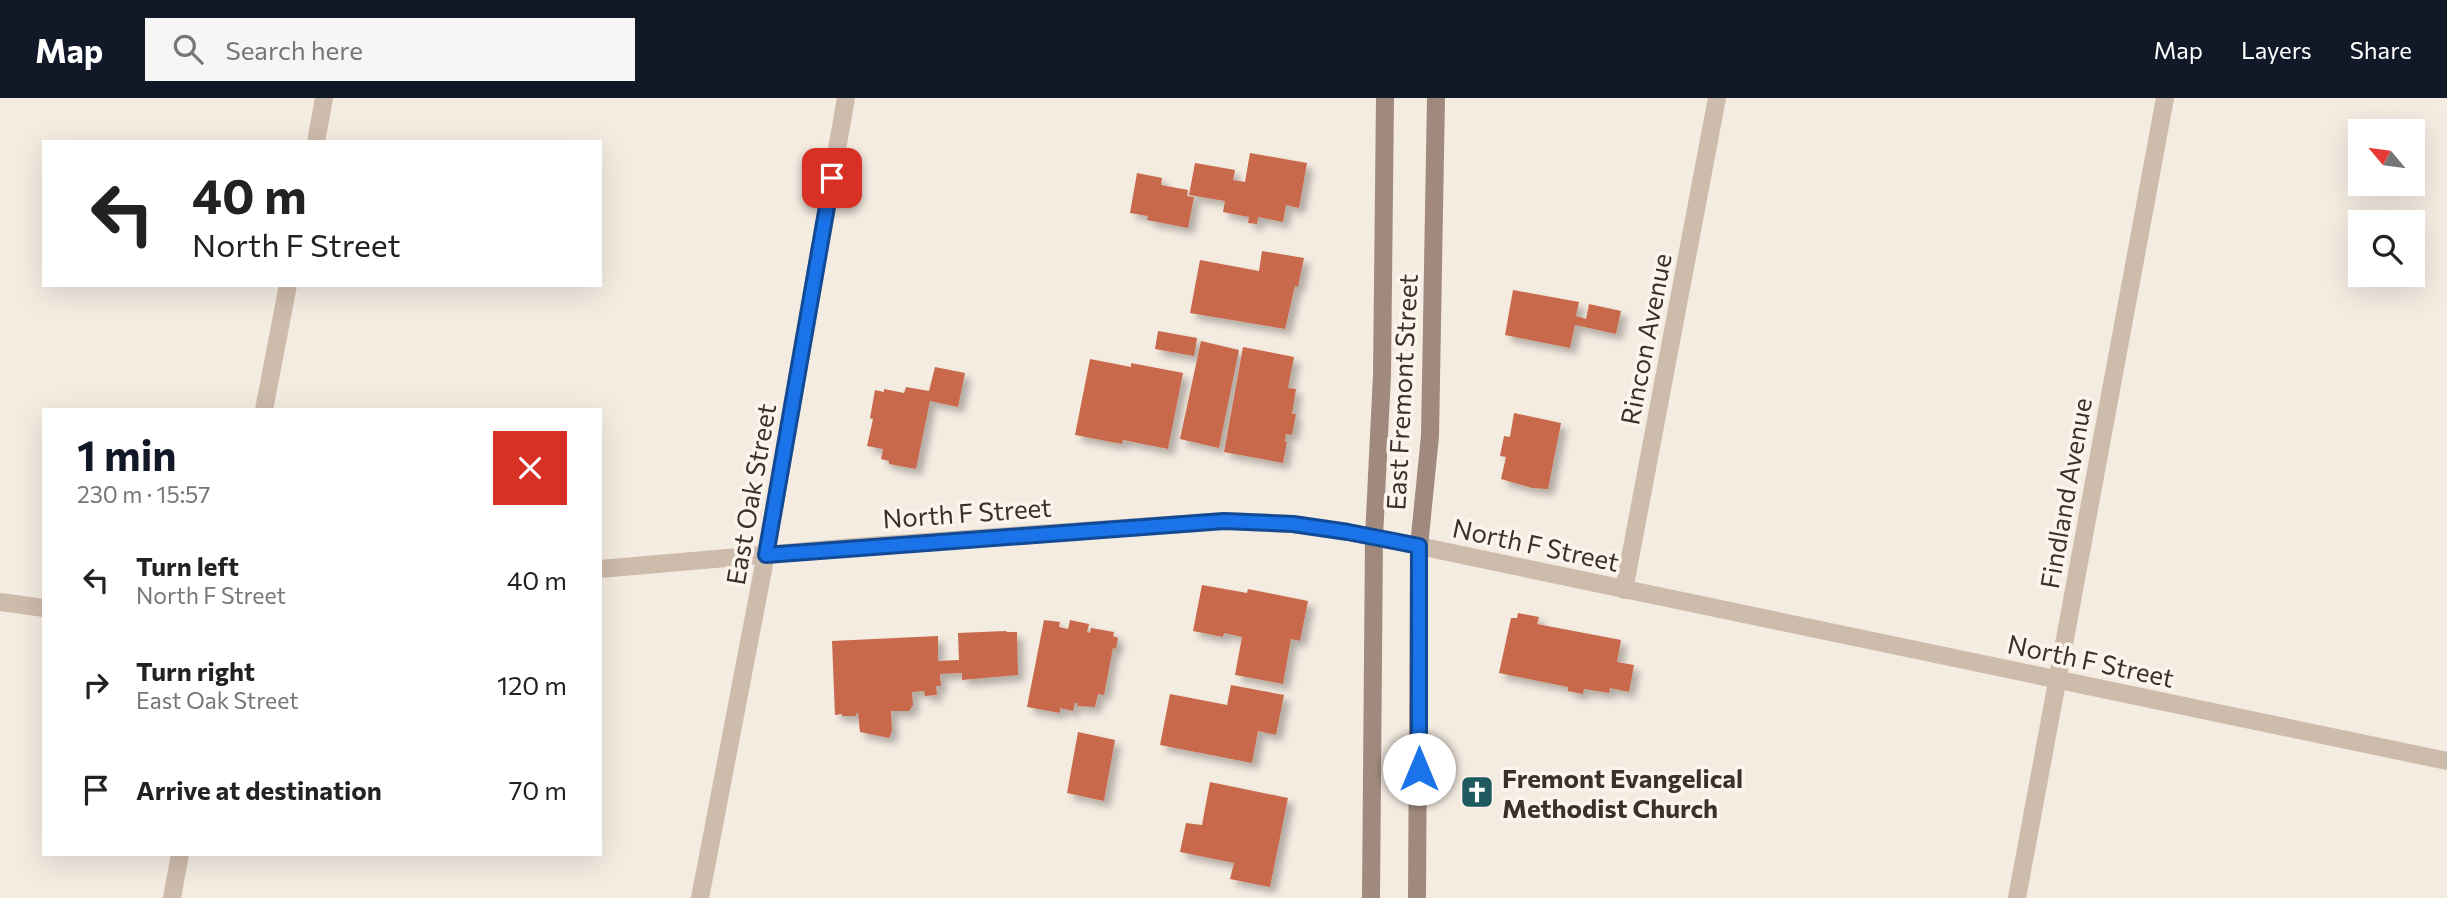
<!DOCTYPE html>
<meta charset="utf-8">
<style>
body{margin:0;font-family:Commissioner,sans-serif;background:#f6f6f6;color:#222;height:100vh;display:flex;flex-direction:column;font-size:26px;white-space:nowrap}
*{box-sizing:border-box;margin:0}
p{font-size:23px;color:#767676}
.icon{flex:none;width:38px;height:38px;fill:none;stroke:currentColor;stroke-width:2;stroke-linecap:round;stroke-linejoin:round}
.map{position:relative;flex:1;overflow:hidden}
.side{position:absolute;left:42px;top:310px;width:560px;height:448px;display:flex;flex-direction:column;background:#fff;border-radius:0px;box-shadow:0 7px 28px #0002}
.side>*{flex:none}
.banner{position:absolute;left:42px;top:42px;width:560px;height:147px;border-radius:0px;box-shadow:0 7px 28px #0002;background:#fff;color:#222;overflow:hidden}
.needle{width:46px;rotate:299deg}
.buttons{position:absolute;left:2348px;top:21px;display:grid;gap:14px}
.buttons a{display:grid;place-items:center;width:77px;height:77px;border-radius:0px;background:#fff;box-shadow:0 7px 28px #0002;font-size:35px}
.pin{position:absolute;display:grid;place-items:center;width:60px;height:60px;color:#fff;margin:-30px;border-radius:14px;box-shadow:0 4px 10px #0006}
.me{position:absolute;width:77px;margin:-38px;rotate:0deg;stroke-linejoin:round;filter:drop-shadow(0 0 5px #0008)}
.turn{display:flex;align-items:center;gap:24px;height:147px;padding:0 35px;font-size:32px}
.turn .icon{width:91px;height:91px;stroke-width:2.5}
.turn b{display:block;font-size:49px;line-height:60px}
.round{display:grid;place-items:center;flex:none;width:74px;height:74px;border-radius:0px;background:#f6f6f6}
.overview{display:flex;align-items:center;justify-content:space-between;height:119px;padding:0 35px}
h1{font-size:42px;font-weight:700;line-height:52px;color:#111827}
ul{padding:0;list-style:none}
li{display:flex;align-items:center;gap:21px;height:105px;padding:0 35px}
li div{flex:1}
li b{display:block;font-size:26px}
li em{font-style:normal}
header{display:flex;align-items:center;gap:42px;box-sizing:border-box;height:98px;padding:0 35px;background:#111827;color:#fff}
header strong{font-size:33px}
nav{display:flex;gap:38px;margin-inline-start:auto;font-size:24px}
.search{width:490px;height:63px;background:#f6f6f6;display:flex;align-items:center;gap:18px;box-sizing:border-box;padding:0 24px;border-radius:0px;color:#767676;font-size:26px}
.map>svg:first-child{display:block}
.building{fill:#c8694b;filter:url(#shadow)}
.lines{fill:none;stroke-linecap:round;stroke-linejoin:round}
.street{stroke:#cdbbac;stroke-width:18}
.secondary{stroke:#a18a7d;stroke-width:18}
.route-casing{stroke:#114b97;stroke-width:18}
.route{stroke:#1a73e8;stroke-width:12}
.labels{text-anchor:middle;dominant-baseline:central;stroke-width:7;stroke-linejoin:round;paint-order:stroke}
.street-label{font-size:26px;fill:#3b302b;stroke:#fbf5ee}
.poi-label{font-size:26px;font-weight:bold;fill:#3b302b;stroke:#fbf5ee;text-anchor:start}
</style>
<header>
<strong>Map</strong>
<div class="search"><svg class="icon" aria-label="search" viewBox="0 0 24 24"><circle cx="10" cy="10" r="6"/><path d="M15 15l6 6"/></svg>Search here</div>
<nav><a>Map</a><a>Layers</a><a>Share</a></nav>
</header>
<div class="map">
<svg width="2447" height="800" viewBox="0 0 2447 800">
<defs>
<filter id="shadow"><feDropShadow dx="6" dy="6" stdDeviation="3.5" flood-color="#0004"/></filter>
</defs>
<rect width="100%" height="100%" fill="#f4ebe1"/>
<!-- building -->
<g class="building">
<path d="M1250,55l57,10 -8,45 -13,-3 -3,17 -25,-5 -1,7 -9,-1 1,-6 -26,-5 2,-11 -36,-6 6,-32 40,7 -2,10 12,2z"/>
<path d="M1137,75l25,5 -1,7 27,5 -1,6 7,1 -6,31 -41,-8 1,-4 -18,-3z"/>
<path d="M1262,153l42,7 -6,29 -3,-1 -10,43 -95,-16 10,-53 59,11z"/>
<path d="M1513,192l66,12 -3,14 10,3 3,-15 32,7 -5,23 -41,-9 -5,23 -65,-13z"/>
<path d="M1158,233l39,7 -3,18 -39,-7z"/>
<path d="M1201,243l38,9 -20,98 -39,-9z"/>
<path d="M1243,249l51,10 -6,31 8,1 -4,25h4l-4,21 -6,-1 -1,8h2l-4,21 -59,-11z"/>
<path d="M1090,261l41,8v-4l52,10 -15,76 -45,-9 -1,4 -47,-9z"/>
<path d="M935,269l30,6 -7,34 -28,-6 -14,68 -27,-5v-3l-8,-2 2,-10 -16,-3 6,-27 -3,-1 5,-28 9,2v-3l20,4 2,-6 23,4z"/>
<path d="M1514,315l47,10 -13,66 -16,-1 -31,-9 5,-22 -6,-1 4,-20 6,1z"/>
<path d="M1202,487l45,8 1,-4 60,12 -8,40 -9,-2 -8,45 -48,-9 7,-38 -18,-4 -1,4 -30,-6z"/>
<path d="M1518,515l21,4 -2,7 84,16 -4,22 17,3 -5,27 -19,-4 -1,5 -25,-4 -1,5 -15,-3v-4l-69,-14 12,-55h6z"/>
<path d="M1044,522l16,2 -1,5 9,2 2,-9 19,4 -2,8 3,1 1,-5 23,4 -1,4 5,2 -2,11 -3,-1 -9,47 -6,-1 -3,13 -18,-1 1,-3h-3l-2,8 -13,-3v5l-33,-6z"/>
<path d="M1006,533l1,1h10l1,43 -56,5v-7l-22,1 1,12h-5l1,9 -12,1 -1,-5 -12,1 1,13 -4,6h-18l1,20 -3,7 -29,-6 -2,-19h-2v3h-14v-2l-7,1 -3,-74 106,-5v25l21,-1 -1,-27z"/>
<path d="M1231,587l53,10 -8,40 -18,-4 -6,32 -92,-18 10,-51 57,11z"/>
<path d="M1078,634l37,8 -11,61 -37,-8z"/>
<path d="M1210,684l78,16 -18,89 -40,-8 4,-16 -54,-11 6,-29 16,2z"/>
</g>
<g class="lines">
<!-- street -->
<g class="street">
<path d="M316,44l8,-44"/>
<path d="M264,312l24,-125"/>
<path d="M600,471l254,-22 370,-26 69,3 55,8 71,14 1028,215"/>
<path d="M1624,492l93,-492"/>
<path d="M0,504l44,6"/>
<path d="M172,800l8,-44"/>
<path d="M700,800l66,-344 80,-456"/>
<path d="M2017,800l148,-800"/>
</g>
<!-- secondary -->
<g class="secondary">
<path d="M1371,800l3,-361 8,-162 3,-277"/>
<path d="M1417,800l2,-352 11,-110 6,-338"/>
</g>
</g>
<g class="lines">
<defs>
<path id="route" d="M832,80l-66,377 458,-34 69,3 55,8 71,14v223"/>
</defs>
<!-- route casing -->
<use href="#route" class="route-casing"/>
<!-- route -->
<use href="#route" class="route"/>
</g>
<!-- icons -->
<defs>
<symbol id="church-square" viewBox="-11 -11 22 22"><rect x="-9" y="-9" width="18" height="18" rx="4" fill="#1f5a5e" stroke="#fbf5ee"/><path d="M-1.2-6h2.4v3.5h3.3v2.4h-3.3V6h-2.4V-.1h-3.3v-2.4h3.3Z" fill="#fff"/></symbol>
</defs>
<g fill-rule="evenodd">
<use href="#church-square" x="1458" y="675" width="38" height="38"/>
</g>
<g class="labels">
<!-- street labels -->
<g class="street-label">
<text transform="translate(1645 241) rotate(-79)">Rincon Avenue</text>
<text transform="translate(1401 294) rotate(-87)">East Fremont Street</text>
<text transform="translate(2065 395) rotate(-80)">Findland Avenue</text>
<text transform="translate(750 396) rotate(-80)">East Oak Street</text>
<text transform="translate(967 414) rotate(-4)">North F Street</text>
<text transform="translate(1536 446) rotate(12)">North F Street</text>
<text transform="translate(2091 562) rotate(12)">North F Street</text>
</g>
<!-- poi labels -->
<g class="poi-label">
<text x="1502" y="679">Fremont Evangelical<tspan x="1502" dy="30">Methodist Church</tspan></text>
</g>
</g>
</svg>
<div class="buttons">
<a><svg class="needle" viewBox="-14 -14 28 28"><path d="M0-13l5 13h-10z" fill="#e53935"/><path d="M0 13l5-13h-10z" fill="#767676"/></svg></a>
<a><svg class="icon" aria-label="search" viewBox="0 0 24 24"><circle cx="10" cy="10" r="6"/><path d="M15 15l6 6"/></svg></a>
</div>
<div class="pin" style="left:832px;top:80px;background:#d93025"><svg class="icon" aria-label="arrive" viewBox="0 0 24 24"><path d="M6 21V4h12l-3 4 3 4H6"/></svg></div>
<svg class="me" style="left:1419px;top:671px" viewBox="-20 -20 40 40"><circle r="19" fill="#fff"/><path d="M0-13L10 11 0 6-10 11z" fill="#1a73e8"/></svg>
<div class="banner">
<div class="turn"><svg class="icon" aria-label="left" viewBox="0 0 24 24"><path d="M17 20v-9H6M10 6l-5 5 5 5"/></svg><div><b>40 m</b>North F Street</div></div>
</div>
<section class="side">
<div class="overview"><div><h1>1 min</h1><p>230 m · 15:57</p></div><a class="round" style="background:#d93025;color:#fff"><svg class="icon" aria-label="close" viewBox="0 0 24 24"><path d="M6 6l12 12M18 6L6 18"/></svg></a></div>
<ul>
<li><svg class="icon" aria-label="left" viewBox="0 0 24 24"><path d="M17 20v-9H6M10 6l-5 5 5 5"/></svg><div><b>Turn left</b><p>North F Street</p></div><em>40 m</em></li>
<li><svg class="icon" aria-label="right" viewBox="0 0 24 24"><path d="M7 20v-9h11M14 6l5 5-5 5"/></svg><div><b>Turn right</b><p>East Oak Street</p></div><em>120 m</em></li>
<li><svg class="icon" aria-label="arrive" viewBox="0 0 24 24"><path d="M6 21V4h12l-3 4 3 4H6"/></svg><div><b>Arrive at destination</b></div><em>70 m</em></li>
</ul>
</section>
</div>
